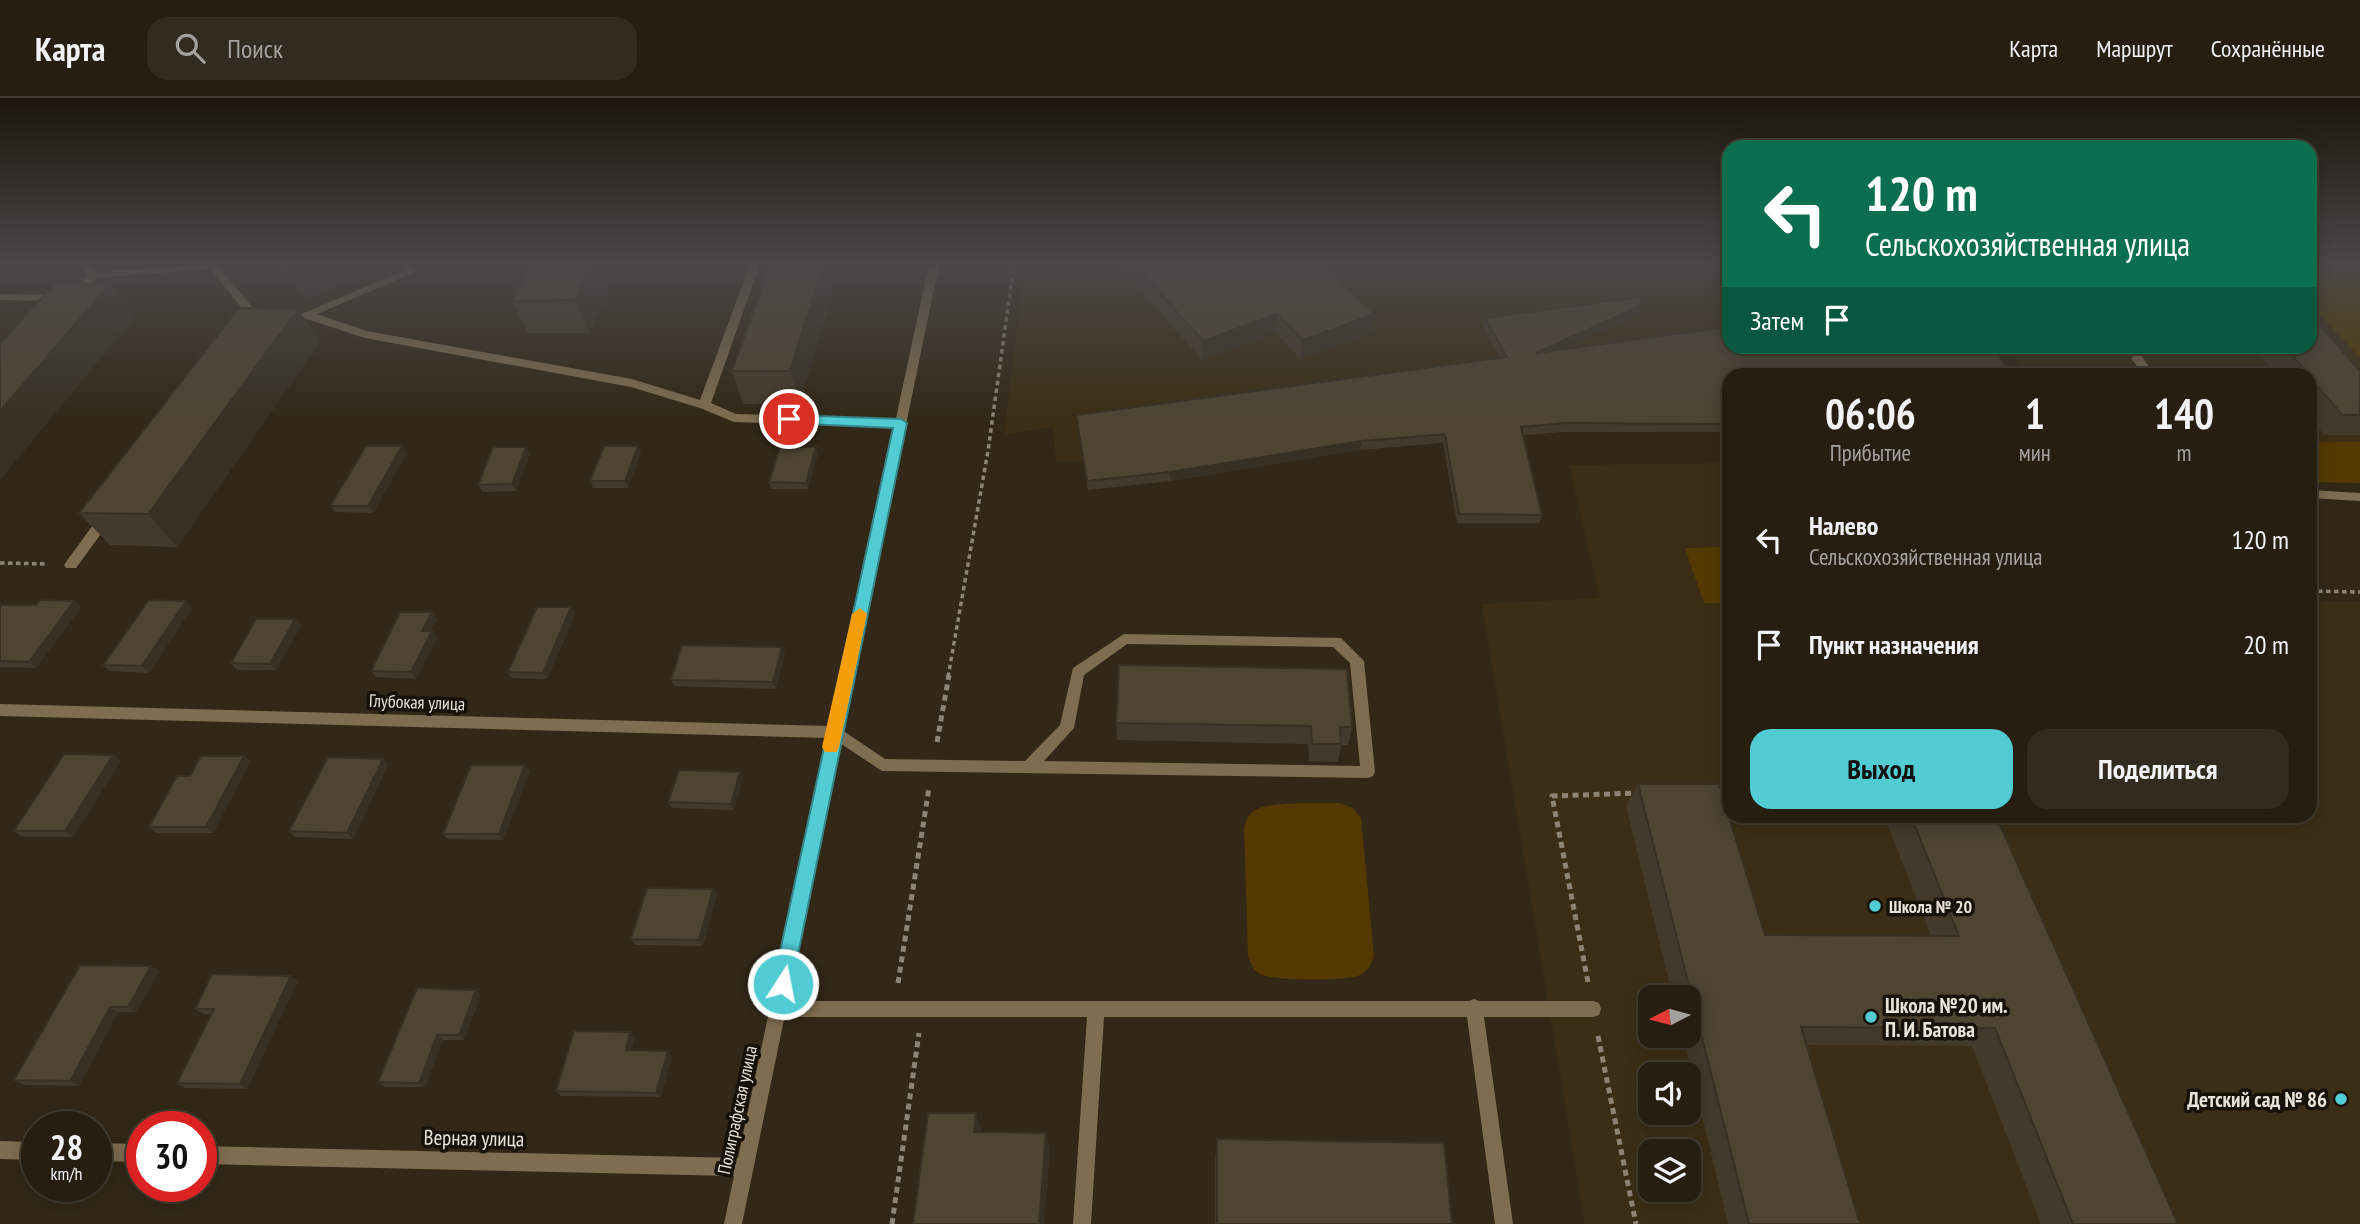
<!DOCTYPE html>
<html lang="ru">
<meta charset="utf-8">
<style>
body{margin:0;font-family:"PT Sans Narrow",sans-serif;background:#322b1f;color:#f1f3f6;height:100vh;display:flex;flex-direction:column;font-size:26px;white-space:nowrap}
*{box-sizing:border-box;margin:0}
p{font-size:23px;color:#a4a29f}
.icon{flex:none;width:38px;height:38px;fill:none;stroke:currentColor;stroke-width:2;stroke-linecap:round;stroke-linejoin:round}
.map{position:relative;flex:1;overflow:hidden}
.panel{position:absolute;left:1722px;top:270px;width:595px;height:455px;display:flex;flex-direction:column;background:#261e11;border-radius:21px;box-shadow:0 4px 18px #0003,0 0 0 2px #423c31}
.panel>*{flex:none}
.banner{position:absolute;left:1722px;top:42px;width:595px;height:214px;border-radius:21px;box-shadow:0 4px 18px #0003,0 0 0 2px #423c31;background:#0b6e4f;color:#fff;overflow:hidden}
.needle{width:46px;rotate:264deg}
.controls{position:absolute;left:1638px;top:887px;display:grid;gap:14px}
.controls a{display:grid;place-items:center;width:63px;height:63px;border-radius:14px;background:#261e11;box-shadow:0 4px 18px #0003,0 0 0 2px #423c31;font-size:35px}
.speed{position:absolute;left:21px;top:1013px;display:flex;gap:14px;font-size:35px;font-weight:700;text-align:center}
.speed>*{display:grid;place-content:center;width:91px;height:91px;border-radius:50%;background:#261e11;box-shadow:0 4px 18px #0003,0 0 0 2px #423c31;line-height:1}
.speed small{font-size:18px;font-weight:400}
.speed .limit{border:10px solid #d22;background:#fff;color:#111}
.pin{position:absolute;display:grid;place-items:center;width:60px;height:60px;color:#fff;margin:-30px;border:4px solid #fff;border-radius:50%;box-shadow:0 2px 7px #0007}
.me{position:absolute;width:77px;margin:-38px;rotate:11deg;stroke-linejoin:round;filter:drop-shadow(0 0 5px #0008)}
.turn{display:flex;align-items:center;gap:24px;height:147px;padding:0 28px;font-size:32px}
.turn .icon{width:91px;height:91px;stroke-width:2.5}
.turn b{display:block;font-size:49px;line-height:60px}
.then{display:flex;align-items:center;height:66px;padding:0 28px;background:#0003;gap:14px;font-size:26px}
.eta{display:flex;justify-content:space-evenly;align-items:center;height:119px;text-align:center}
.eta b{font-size:42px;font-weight:800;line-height:49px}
.cta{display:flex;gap:14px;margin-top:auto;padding:14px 28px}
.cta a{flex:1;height:80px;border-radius:21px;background:#51ccd3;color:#111;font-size:28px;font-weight:800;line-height:80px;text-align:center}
.cta a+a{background:#322b1f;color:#f1f3f6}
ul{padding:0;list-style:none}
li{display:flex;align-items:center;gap:21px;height:105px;padding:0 28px}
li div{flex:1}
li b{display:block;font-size:26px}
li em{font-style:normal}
header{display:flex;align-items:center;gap:42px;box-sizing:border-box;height:98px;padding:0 35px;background:#261e11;border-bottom:2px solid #423c31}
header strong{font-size:33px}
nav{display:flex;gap:38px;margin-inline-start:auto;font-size:24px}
.search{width:490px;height:63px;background:#322b1f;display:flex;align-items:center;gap:18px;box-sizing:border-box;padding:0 24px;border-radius:21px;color:#a4a29f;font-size:26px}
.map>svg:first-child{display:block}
.built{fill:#3c2e16;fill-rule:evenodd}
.green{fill:#543900}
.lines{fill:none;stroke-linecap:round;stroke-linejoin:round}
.path-far1{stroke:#8d8476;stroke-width:3.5;stroke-dasharray:4.5 3.5;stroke-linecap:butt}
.path{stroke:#8d8476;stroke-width:5;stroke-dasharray:6 4.5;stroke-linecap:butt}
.service{fill:#7f6d51;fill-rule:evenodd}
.minor{fill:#7f6d51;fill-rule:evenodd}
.wall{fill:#443a2b}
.shaded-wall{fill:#373023}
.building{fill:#4f4432;stroke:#373023;stroke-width:2}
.route{fill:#51ccd3;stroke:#358589;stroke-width:2}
.slow{fill:#f59e0b}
.poi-dot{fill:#51ccd3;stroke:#16120a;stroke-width:2.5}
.labels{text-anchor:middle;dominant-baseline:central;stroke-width:7;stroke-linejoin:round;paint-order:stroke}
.street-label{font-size:18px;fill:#eae3d8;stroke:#16120a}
.poi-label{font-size:18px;font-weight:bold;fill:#eae3d8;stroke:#16120a;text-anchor:start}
.near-poi-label{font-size:21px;font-weight:bold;fill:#eae3d8;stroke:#16120a;text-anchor:start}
.near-street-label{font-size:21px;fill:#eae3d8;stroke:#16120a}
</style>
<header>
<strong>Карта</strong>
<div class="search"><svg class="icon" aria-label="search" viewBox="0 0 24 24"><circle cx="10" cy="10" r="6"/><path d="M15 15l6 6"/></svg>Поиск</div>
<nav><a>Карта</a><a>Маршрут</a><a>Сохранённые</a></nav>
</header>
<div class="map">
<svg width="2360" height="1126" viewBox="0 0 2360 1126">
<rect width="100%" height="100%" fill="#332817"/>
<!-- built -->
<g class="built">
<path d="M1025,166h704v168h-167l-202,18 -190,31 -82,9 -5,-29h-27l-3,-34 -49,8z"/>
<path d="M2310,206l50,54v84h-50v-68h-284l-17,-25 11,-3h290z"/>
<path d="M1729,365v353h581v-215l50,1v622h-775l-103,-620 118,-6 -31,-133zM1650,900h39v38h-39zM1650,976h39v39h-39zM1650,1054h39v38h-39z"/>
</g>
<!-- green -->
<g class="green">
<path d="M2310,166h50v94l-50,-54z"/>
<path d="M2310,344h50v41l-50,-1z"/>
<path d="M1729,449v56h-25l-19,-55z"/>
<path d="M1339,705l14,5 8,10 13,138c-3,9 -6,16 -16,20 -16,5 -83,5 -98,-2 -7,-4 -9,-11 -12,-18l-4,-128c2,-6 3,-11 7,-15 14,-13 68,-9 88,-10z"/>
</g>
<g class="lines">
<!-- path-far1 -->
<g class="path-far1">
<path d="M0,465l48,1"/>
<path d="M2310,493l50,1"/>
<path d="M948,579l40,-226 26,-187"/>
</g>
<!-- path -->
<g class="path">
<path d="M937,644l12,-67"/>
<path d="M1716,693h13"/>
<path d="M1588,884l-36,-186 85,-3"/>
<path d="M898,885l31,-195"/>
<path d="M1598,938l38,188"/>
<path d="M892,1126l27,-191"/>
</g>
<!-- service -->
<g class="service">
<path d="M78,166h10l8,8 121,-8 40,49 9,3 -6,3 -10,-1 -40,-49 -114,9 -19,21h-8v-4l18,-20z"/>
<path d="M397,166h11l7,8 -98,42 50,17 265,48 68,21 50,-136h10l-49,139 25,11 165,5 6,4 -6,4 -167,-5 -34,-14 -69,-21 -266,-49 -64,-21 -2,-2 104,-44z"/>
<path d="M0,196l62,1 5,3 -5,3 -62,-1z"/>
<path d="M2137,256l4,1 13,19h-11l-12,-16z"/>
<path d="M2310,392l50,3v8l-50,-3z"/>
<path d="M106,414l5,2 1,3 -1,3 -35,48h-10l-2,-3 2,-3 35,-48z"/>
<path d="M1124,536l217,4 23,23 11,111 -2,4 -5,2 -486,-7 -53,-35 -2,-4 2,-4 5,-2 5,2 46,31 140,2 35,-36 13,-57zM1127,546l206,3 17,16 10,103 -316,-5 30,-33 10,-53z"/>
<path d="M1474,901l5,2h114l6,2 2,6 -2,6 -6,2h-109l29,207h-18l-28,-207h-363l-13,207h-18l14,-207h-309l-6,-2 -2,-6 2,-6 6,-2h691z"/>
</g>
<!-- minor -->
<g class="minor">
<path d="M929,166h10l-197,960h-18l10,-48 -533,-12v-18l537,12 89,-420 -827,-22v-12l830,22z"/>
<path d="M0,1043l37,1v18l-37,-1z"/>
<path d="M96,1045l46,1v18l-46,-1z"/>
</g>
</g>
<!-- wall -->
<g class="wall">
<path d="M277,166h92l5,8 -65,27z"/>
<path d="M531,166h89l-30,69h-62l-16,-32z"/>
<path d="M770,166l30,140h-57l-11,-33z"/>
<path d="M1118,166h251l-34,12 40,38 -3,18 -71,27 -26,-27 -73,28z"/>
<path d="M1695,166h34l-12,15z"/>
<path d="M1639,216l-79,36 169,24v58h-167l-39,3 19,80 -3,8h-82l-14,-80 -83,7 -190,31 -82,9 -12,-75 424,-57 -17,-31 2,-9z"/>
<path d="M320,244l-143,205 -67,-2 -31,-32z"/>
<path d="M2253,248h57l50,25v64h-36l-14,-18v-43h-34z"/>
<path d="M402,348l5,7 -34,60 -38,-1 -5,-6z"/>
<path d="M638,348l3,7 -13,35h-35l-3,-7z"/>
<path d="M530,356l-14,37 -34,1 -4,-7z"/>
<path d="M818,356l-10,35h-37l-2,-7z"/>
<path d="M74,503l7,7 -45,60 -36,-1v-62h36z"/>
<path d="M192,510l-43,65 -39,-2 -7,-6z"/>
<path d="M575,516l-28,65 -35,-1 -4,-6z"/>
<path d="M295,521l6,7 -25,44h-39l-6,-7z"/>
<path d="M437,521l-7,12h2l5,7 -21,41 -40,-2 -5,-6z"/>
<path d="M785,555l-9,36 -101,-3 -4,-6z"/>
<path d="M1116,625l236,4 -4,18h-7l-3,17 -29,-1 -1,-17 -191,-4z"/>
<path d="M113,657l8,6 -48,76h-51l-8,-6z"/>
<path d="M244,658l6,6 -37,71h-57l-7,-6 41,-51z"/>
<path d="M383,661l5,6 -35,74 -58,-2 -6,-6z"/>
<path d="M530,673l-27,69 -55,-1 -5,-5z"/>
<path d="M740,674l3,6 -9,32 -62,-2 -4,-6z"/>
<path d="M1638,686l127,151 166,1 -47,-120h112l182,408h-137l-69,-178 -166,-1 54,179h-132l-45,-188h6v-38h-16l-47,-192z"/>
<path d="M713,791l4,5 -14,52 -68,-1 -4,-6z"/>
<path d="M151,868l8,5 -23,41h-18l-39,74 -55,-1 -10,-5z"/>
<path d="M298,883l-51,108 -62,-1 -8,-5 34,-69h-8l-8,-5z"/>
<path d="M481,897l-17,45h-21l-18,47h-40l-7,-5z"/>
<path d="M635,939l-4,13 41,6 -11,41 -100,-1 -5,-5z"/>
<path d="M1217,1041l235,85h-237v-64z"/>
</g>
<!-- shaded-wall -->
<g class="shaded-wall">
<path d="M295,166h74l5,8 -65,27 -21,-33z"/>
<path d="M592,166h28l-30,69 -15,-33z"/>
<path d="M823,166h18l-41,140 -10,-33z"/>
<path d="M1321,166h48l-50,17z"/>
<path d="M1727,166h2v10l-12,5 5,-13z"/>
<path d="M110,186l25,33 -135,163v-69z"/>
<path d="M1642,207l-3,9 -106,48 3,-9z"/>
<path d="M298,211l22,33 -143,205 -29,-33z"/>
<path d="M1277,216l-2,18 -73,28 1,-19z"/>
<path d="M1375,216l-3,18 -71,27 2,-19z"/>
<path d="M1362,343l-2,9 -190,31v-9z"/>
<path d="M402,348l5,7 -34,60 -5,-7z"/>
<path d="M638,348l3,7 -13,35 -3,-7z"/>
<path d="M526,349l4,7 -14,37 -4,-7z"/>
<path d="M816,349l2,7 -10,35 -2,-6z"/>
<path d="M74,503l7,7 -45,60 -7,-6z"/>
<path d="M186,503l6,7 -43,65 -7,-7z"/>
<path d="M571,509l4,7 -28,65 -4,-6z"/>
<path d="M432,514l5,7 -10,19 -5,-7z"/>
<path d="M295,521l6,7 -25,44 -6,-6z"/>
<path d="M432,533l5,7 -21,41 -5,-7z"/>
<path d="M782,549l3,6 -9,36 -3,-7z"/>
<path d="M113,657l8,6 -48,76 -8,-6z"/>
<path d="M244,658l6,6 -37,71 -7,-6z"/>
<path d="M383,661l5,6 -35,74 -6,-6z"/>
<path d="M525,667l5,6 -27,69 -4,-6z"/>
<path d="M740,674l3,6 -9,32 -3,-6z"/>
<path d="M713,791l4,5 -14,52 -4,-6z"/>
<path d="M151,868l8,5 -23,41 -8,-5z"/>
<path d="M291,878l7,5 -51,108 -7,-5z"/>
<path d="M476,892l5,5 -17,45 -5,-5z"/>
<path d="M110,909l8,5 -39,74 -9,-5z"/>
<path d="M630,934l5,5 -5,18 -4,-5z"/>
<path d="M437,937l6,5 -18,47 -6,-4z"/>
<path d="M668,953l4,5 -11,41 -5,-4z"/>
<path d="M976,1015l6,18 -2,18 -6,-17z"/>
<path d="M1046,1035l4,17 -6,74h-5z"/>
</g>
<!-- building -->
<g class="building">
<path d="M531,166h61l-17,36 -63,1z"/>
<path d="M770,166h53l-33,107h-58z"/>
<path d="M1134,166h188l53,50 -72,26 -26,-26 -74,27z"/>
<path d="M55,185l55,1 -110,127v-67z"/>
<path d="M1640,199l2,8 -106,48 193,-26v19h259l10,8 12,20h-281v50l-164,-1 -44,4 21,88 -83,-1 -14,-80 -83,7 -192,31 -83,9 -11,-66 431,-58 -22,-39z"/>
<path d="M239,210l59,1 -150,205 -69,-1z"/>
<path d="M2310,216l50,57v44h-18l-32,-38v-3h-2l-23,-28h25z"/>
<path d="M366,348h36l-34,60h-38z"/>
<path d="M604,348h34l-13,35h-35z"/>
<path d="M493,349h33l-14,37 -34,1z"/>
<path d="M780,349h36l-10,36 -37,-1z"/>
<path d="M40,502l34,1 -45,61 -29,-1v-56h36z"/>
<path d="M149,502l37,1 -44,65 -39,-1z"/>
<path d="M537,509h34l-28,66 -35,-1z"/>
<path d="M400,514h32l-10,19h10l-21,41 -40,-1z"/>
<path d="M256,521h39l-25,45 -39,-1z"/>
<path d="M682,547l100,2 -9,35 -102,-2z"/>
<path d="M1119,567l228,4 5,58h-12l1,17h-29l-1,-18 -195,-3z"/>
<path d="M64,656l49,1 -48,76h-51z"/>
<path d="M201,658h43l-38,71h-57l28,-51h13z"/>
<path d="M328,659l55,2 -36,74 -58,-2z"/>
<path d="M471,667h54l-26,69h-56z"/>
<path d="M679,672l61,2 -9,32 -63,-2z"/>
<path d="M1638,686h81l46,151 194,1 -48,-120h85l182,408h-105l-78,-196 -194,-1 59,197h-111z"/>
<path d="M647,790l66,1 -14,51 -68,-1z"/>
<path d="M80,867l71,1 -23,41h-18l-40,74 -56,-1z"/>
<path d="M212,876l79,2 -51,108 -63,-1 37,-74h-19z"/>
<path d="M417,890l59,2 -17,45h-22l-18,48 -41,-1z"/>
<path d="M574,933l56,1 -4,18 42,1 -12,42 -100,-2z"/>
<path d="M928,1015h48l-2,19 72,1 -7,91h-126z"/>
<path d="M1217,1041l227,4 8,81h-235z"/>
</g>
<!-- sky -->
<linearGradient id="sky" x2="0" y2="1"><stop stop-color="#1c160d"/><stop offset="0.51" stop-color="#4a4847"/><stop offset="1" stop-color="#4a4847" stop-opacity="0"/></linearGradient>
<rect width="2360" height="323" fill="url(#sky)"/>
<!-- route -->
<path class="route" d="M789,317l112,4 6,4 -115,561 -2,6 -7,2 -7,-2 -3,-6 120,-556 -108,-5v-7z"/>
<!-- slow -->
<path class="slow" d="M860,510l7,6 -28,133 -2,5h-12l-3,-5 30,-133z"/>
<!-- markers -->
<g class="poi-dot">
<circle cx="1875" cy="808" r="7"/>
<circle cx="1871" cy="919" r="7"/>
<circle cx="2341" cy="1001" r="7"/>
</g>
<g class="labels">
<!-- street labels -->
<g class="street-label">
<text transform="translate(417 604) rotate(2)">Глубокая улица</text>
<text transform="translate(737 1012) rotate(-78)">Полиграфская улица</text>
</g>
<!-- poi labels -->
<g class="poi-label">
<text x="1889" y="808">Школа № 20</text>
</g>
<!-- near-poi labels -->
<g class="near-poi-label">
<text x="1885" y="907">Школа №20 им.<tspan x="1885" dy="24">П. И. Батова</tspan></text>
<text x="2327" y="1001" text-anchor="end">Детский сад № 86</text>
</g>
<!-- near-street labels -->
<g class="near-street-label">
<text transform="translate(474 1040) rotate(1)">Верная улица</text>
</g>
</g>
</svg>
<div class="controls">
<a><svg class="needle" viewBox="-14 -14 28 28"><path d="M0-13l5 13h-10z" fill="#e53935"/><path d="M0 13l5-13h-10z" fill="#a4a29f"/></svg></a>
<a><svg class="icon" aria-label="sound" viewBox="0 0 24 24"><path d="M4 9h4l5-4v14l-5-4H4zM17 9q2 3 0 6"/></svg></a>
<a><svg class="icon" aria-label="layers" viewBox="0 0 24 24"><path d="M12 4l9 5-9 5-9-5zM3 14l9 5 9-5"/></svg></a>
</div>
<div class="speed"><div>28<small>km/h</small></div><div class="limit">30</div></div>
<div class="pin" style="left:789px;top:321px;background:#d93025"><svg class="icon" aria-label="arrive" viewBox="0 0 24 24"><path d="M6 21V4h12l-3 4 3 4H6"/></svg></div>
<svg class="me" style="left:783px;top:886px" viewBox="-20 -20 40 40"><circle r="17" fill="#51ccd3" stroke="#fff" stroke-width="3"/><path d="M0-11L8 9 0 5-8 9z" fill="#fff"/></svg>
<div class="banner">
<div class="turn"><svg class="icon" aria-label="left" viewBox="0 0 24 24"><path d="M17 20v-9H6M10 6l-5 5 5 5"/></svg><div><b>120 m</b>Сельскохозяйственная улица</div></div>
<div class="then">Затем<svg class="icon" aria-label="arrive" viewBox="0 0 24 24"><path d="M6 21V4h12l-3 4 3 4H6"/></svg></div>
</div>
<section class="panel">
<div class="eta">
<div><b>06:06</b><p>Прибытие</p></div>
<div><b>1</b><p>мин</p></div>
<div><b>140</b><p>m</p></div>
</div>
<ul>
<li><svg class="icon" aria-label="left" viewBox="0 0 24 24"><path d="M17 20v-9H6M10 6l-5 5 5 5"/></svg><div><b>Налево</b><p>Сельскохозяйственная улица</p></div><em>120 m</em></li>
<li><svg class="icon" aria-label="arrive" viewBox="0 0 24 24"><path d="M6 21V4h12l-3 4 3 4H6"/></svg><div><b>Пункт назначения</b></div><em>20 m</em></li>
</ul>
<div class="cta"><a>Выход</a><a>Поделиться</a></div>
</section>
</div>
